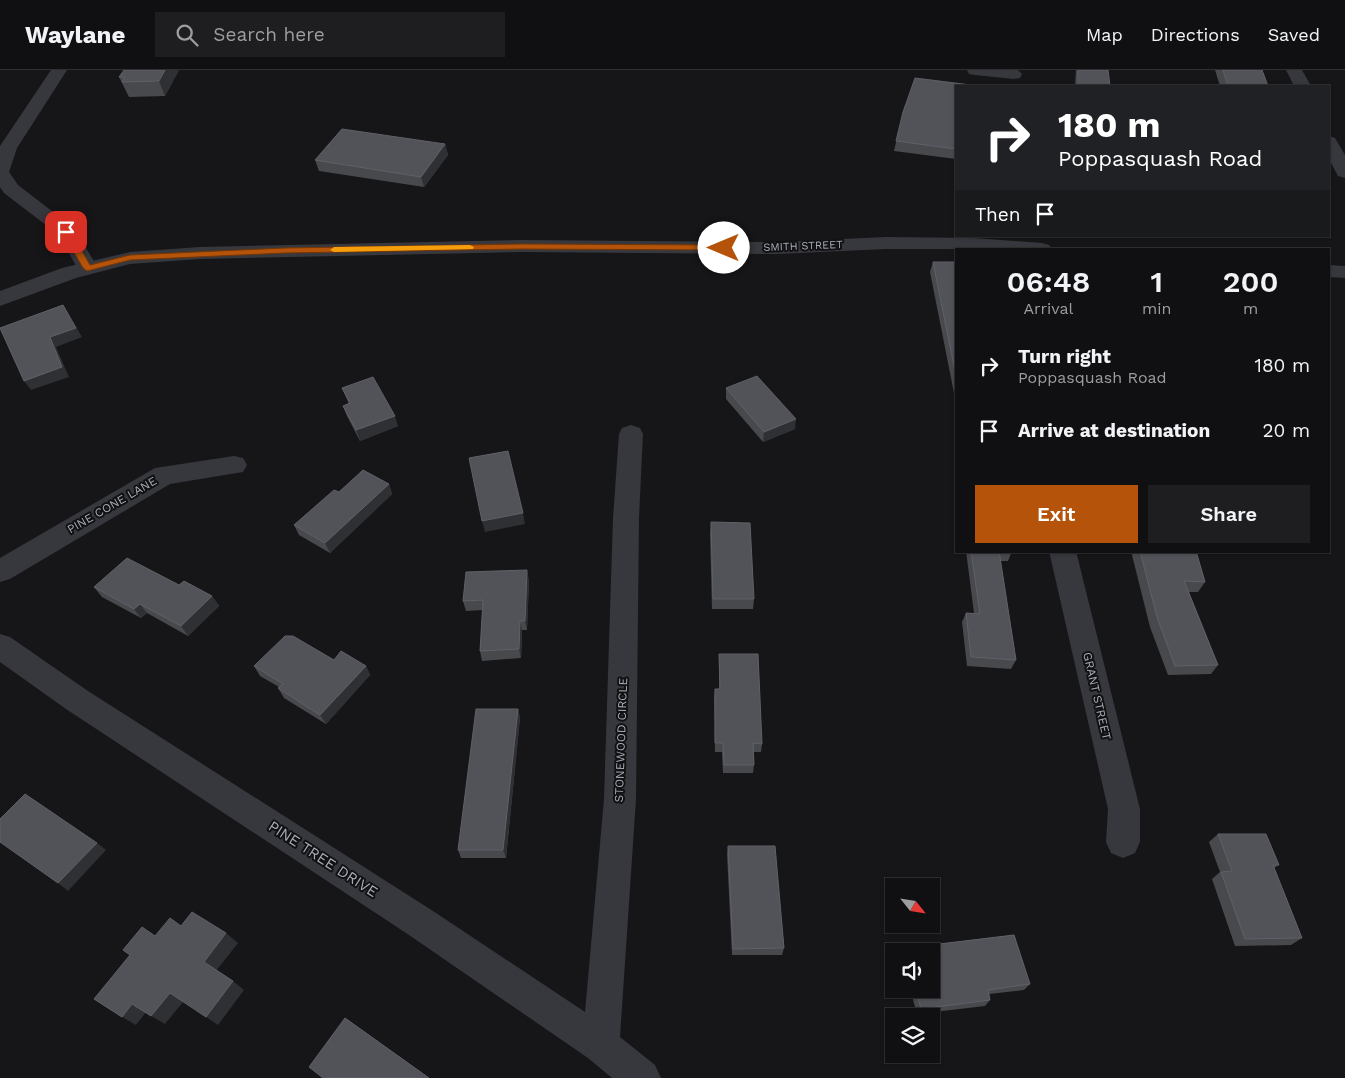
<!DOCTYPE html>
<style>
body{margin:0;font-family:"Work Sans",sans-serif;background:#1e1e20;color:#f1f3f6;height:100vh;display:flex;flex-direction:column;font-size:19px;white-space:nowrap}
*{box-sizing:border-box;margin:0}
p{font-size:16px;color:#9c9d9f}
.icon{flex:none;width:28px;height:28px;fill:none;stroke:currentColor;stroke-width:2;stroke-linecap:round;stroke-linejoin:round}
.map{position:relative;flex:1;overflow:hidden}
.side{position:absolute;left:955px;top:178px;width:375px;height:305px;display:flex;flex-direction:column;background:#101012;border-radius:0px;box-shadow:0 1px 4px #0004,0 0 0 1px #303032}
.side>*{flex:none}
.top-card{position:absolute;left:955px;top:15px;width:375px;height:152px;border-radius:0px;box-shadow:0 1px 4px #0004,0 0 0 1px #303032;background:#202124;color:#fff;overflow:hidden}
.needle{width:32px;rotate:120deg}
.tools{position:absolute;left:885px;top:808px;display:grid;gap:10px}
.tools a{display:grid;place-items:center;width:55px;height:55px;border-radius:0px;background:#101012;box-shadow:0 1px 4px #0004,0 0 0 1px #303032;font-size:25px}
.pin{position:absolute;display:grid;place-items:center;width:42px;height:42px;color:#fff;margin:-21px;border-radius:10px;box-shadow:0 2px 8px #0006}
.me{position:absolute;width:55px;margin:-28px;rotate:270deg;stroke-linejoin:round;filter:drop-shadow(0 0 4px #0008)}
.turn{display:flex;align-items:center;gap:18px;height:105px;padding:0 20px;font-size:22px}
.turn .icon{width:65px;height:65px;stroke-width:2.5}
.turn b{display:block;font-size:35px;line-height:42px}
.then{display:flex;align-items:center;height:48px;padding:0 20px;background:#0003;gap:10px;font-size:19px}
.eta{display:flex;justify-content:space-evenly;align-items:center;height:85px;text-align:center}
.eta b{font-size:30px;font-weight:600;line-height:35px}
.button{display:flex;gap:10px;margin-top:auto;padding:10px 20px}
.button a{flex:1;height:58px;border-radius:0px;background:#b45309;color:#fff;font-size:20px;font-weight:600;line-height:58px;text-align:center}
.button a+a{background:#1e1e20;color:#f1f3f6}
ul{padding:0;list-style:none}
li{display:flex;align-items:center;gap:15px;height:65px;padding:0 20px}
li div{flex:1}
li b{display:block;font-size:19px}
li em{font-style:normal}
header{display:flex;align-items:center;gap:30px;box-sizing:border-box;height:70px;padding:0 25px;background:#101012;border-bottom:1px solid #303032}
header strong{font-size:24px}
nav{display:flex;gap:28px;margin-inline-start:auto;font-size:18px}
.search{width:350px;height:45px;background:#1e1e20;display:flex;align-items:center;gap:12px;box-sizing:border-box;padding:0 18px;border-radius:0px;color:#9c9d9f;font-size:19px}
.map>svg:first-child{display:block}
.lines{fill:none;stroke-linecap:round;stroke-linejoin:round}
.minor{fill:#37383d;fill-rule:evenodd}
.tertiary{fill:#37383d;fill-rule:evenodd}
.wall{fill:#47494d}
.shaded-wall{fill:#2f3033}
.building{fill:#525359;stroke:#5f6168}
.route{fill:#b45309;stroke:#753606}
.slow{fill:#f59e0b}
.labels{text-anchor:middle;dominant-baseline:central;stroke-width:4;stroke-linejoin:round;paint-order:stroke}
.far-street-label{font-size:11px;fill:#a8adb8;stroke:#111113}
.street-label{font-size:12px;fill:#a8adb8;stroke:#111113}
.near-street-label{font-size:15px;fill:#a8adb8;stroke:#111113}
</style>
<header>
<strong>Waylane</strong>
<div class="search"><svg class="icon" aria-label="search" viewBox="0 0 24 24"><circle cx="10" cy="10" r="6"/><path d="M15 15l6 6"/></svg>Search here</div>
<nav><a>Map</a><a>Directions</a><a>Saved</a></nav>
</header>
<div class="map">
<svg width="1345" height="1008" viewBox="0 0 1345 1008">
<rect width="100%" height="100%" fill="#161618"/>
<g class="lines">
<!-- minor -->
<g class="minor">
<path d="M51,0h16l-50,78 -8,24 9,13 56,43 24,40 -4,5 -7,1 -7,-1 -21,-38 -55,-42 -4,-6v-41z"/>
<path d="M967,0h51l4,4 -2,4 -6,1 -39,-4 -6,-1z"/>
<path d="M1286,0h16l9,16h-17z"/>
<path d="M1329,66l6,2 10,17v23l-7,-2 -9,-17z"/>
<path d="M631,355l9,3 3,6 -4,84 -3,281 -16,238 35,28 6,13h-49l-24,-20 -179,-123 -343,-226 -66,-47v-28l10,3 78,54 345,220 152,101 19,-213 9,-281 6,-84 3,-6z"/>
<path d="M234,386l9,2 4,7 -4,7 -73,12 -160,95 -10,3v-24l155,-90z"/>
<path d="M1049,481h27l64,258v33l-5,11 -12,5 -12,-5 -5,-11 2,-33z"/>
</g>
<!-- tertiary -->
<g class="tertiary">
<path d="M886,167l88,1 68,5 7,2 3,4h-166l-109,5 -254,-2 -323,7 -70,5 -54,14 -76,28v-15l62,-23 68,-16 70,-5 323,-7 254,2z"/>
<path d="M1329,195l16,1v12l-16,-1z"/>
</g>
</g>
<!-- wall -->
<g class="wall">
<path d="M179,0l-14,26 -36,1 -10,-20z"/>
<path d="M1076,0h32l2,16h-35z"/>
<path d="M1215,0h47l6,16h-48z"/>
<path d="M956,16v73l-62,-8 9,-39z"/>
<path d="M445,74l3,11 -24,32 -105,-16 -4,-11z"/>
<path d="M933,192h23v141l-26,-131z"/>
<path d="M342,318l56,38 -38,15 -13,-25 -4,-10 6,-2z"/>
<path d="M726,318l69,41 -32,13 -37,-43z"/>
<path d="M956,351v12l-1,-8z"/>
<path d="M389,414l3,10 -62,59 -31,-18 -5,-10 45,-33z"/>
<path d="M711,452l43,77 -1,10h-41l-2,-76z"/>
<path d="M966,481h46l-4,10h-8l16,99 -5,9 -44,-3 -5,-44 4,-9h8z"/>
<path d="M1131,481h65l9,31 -7,10h-9l29,73 -7,9 -43,1 -18,-48z"/>
<path d="M529,510l-2,50h-5l-1,28 -39,3 -2,-10 3,-41 -17,1 -3,-10z"/>
<path d="M179,515l33,11 7,10 -31,30 -41,-23 -6,5 -39,-21 -8,-10z"/>
<path d="M719,584l43,90 -1,8h-7v13l-1,8h-30l-1,-21h-7l-1,-54 1,-9h4z"/>
<path d="M334,590l32,6 4,9 -44,49 -42,-26 -6,-10 1,-1 -19,-11 -6,-10z"/>
<path d="M518,639l2,9 -14,140h-45l-3,-8z"/>
<path d="M1218,764l61,31 -5,3 28,70 -11,7 -56,1 -23,-67 8,-7 -11,-30z"/>
<path d="M728,776l56,102 -2,7h-50l-5,-101z"/>
<path d="M1014,865l16,49 -6,6 -35,4 1,6 -5,6 -68,8 -7,-25h21v-38h-27l2,-3z"/>
</g>
<!-- shaded-wall -->
<g class="shaded-wall">
<path d="M165,0h14l-14,26 -6,-15z"/>
<path d="M445,74l3,11 -24,32 -3,-10z"/>
<path d="M63,235l19,32 -26,10 13,30 -38,13 -7,-9z"/>
<path d="M395,346l3,10 -38,15 -4,-11z"/>
<path d="M796,349l-1,10 -32,13 1,-10z"/>
<path d="M389,414l3,10 -62,59 -5,-10z"/>
<path d="M523,443l2,11 -40,8 -3,-11z"/>
<path d="M527,500l2,10 -2,50 -2,-9z"/>
<path d="M212,526l7,10 -31,30 -7,-10z"/>
<path d="M140,534l7,9 -6,5 -7,-9z"/>
<path d="M520,551l2,9 -1,28 -2,-9z"/>
<path d="M366,596l4,9 -44,49 -6,-9z"/>
<path d="M518,639l2,9 -14,140 -3,-8z"/>
<path d="M97,773l9,7 -38,41 -10,-8z"/>
<path d="M226,863l12,10 -22,28 -12,-9z"/>
<path d="M233,911l11,9 -26,35 -12,-8z"/>
<path d="M170,923l13,9 -18,22 -14,-8z"/>
<path d="M132,934l14,8 -10,13 -14,-8z"/>
</g>
<!-- building -->
<g class="building">
<path d="M124,0h41l-6,11 -37,1 3,-5h-6z"/>
<path d="M1078,0h30l2,16h-32z"/>
<path d="M1223,0h39l6,16h-40z"/>
<path d="M915,8l56,7v1h-15v63l-60,-8 7,-29z"/>
<path d="M342,59l103,15 -24,33 -106,-17z"/>
<path d="M933,192h23v114z"/>
<path d="M63,235l13,23 -26,9 12,30 -38,14 -24,-53z"/>
<path d="M757,306l39,43 -32,13 -38,-44z"/>
<path d="M373,307l22,39 -39,14 -13,-24 7,-3 -8,-15z"/>
<path d="M508,381l15,62 -41,8 -13,-63z"/>
<path d="M363,400l26,14 -64,59 -31,-18 40,-35 5,2z"/>
<path d="M711,452l39,1 4,76h-41z"/>
<path d="M971,481h28l17,109 -45,-3 -5,-44 14,1z"/>
<path d="M1140,481h56l9,31 -21,-1 34,84 -43,1 -18,-49z"/>
<path d="M127,488l52,27 5,-4 28,15 -31,30 -41,-22 -6,5 -40,-22z"/>
<path d="M527,500l-2,51h-5l-1,28 -39,2 3,-51 -20,1 3,-29z"/>
<path d="M285,566h8l41,24 7,-9 25,15 -46,49 -42,-27 5,-4 -29,-18z"/>
<path d="M719,584h39l4,90 -9,-1 1,22h-30l-1,-22h-8v-54h5z"/>
<path d="M476,639h42l-15,141h-45z"/>
<path d="M25,724l72,49 -39,40 -58,-41v-23z"/>
<path d="M1218,764h48l13,31h-6l29,73 -57,1 -24,-67 11,-1z"/>
<path d="M728,776h47l9,102 -51,1z"/>
<path d="M192,842l34,21 -22,29 29,19 -27,36 -36,-24 -19,23 -19,-12 -10,13 -28,-18 36,-44 -7,-5 19,-23 13,9 15,-18 11,8z"/>
<path d="M1014,865l16,49 -42,6 2,10 -69,9 -5,-20h15v-38h-24l-1,-3z"/>
<path d="M345,948l84,60h-106l-14,-11z"/>
</g>
<!-- route -->
<path class="route" d="M66,159l5,3 19,33 40,-10 155,-7 237,-4 202,1 4,3 -4,2 -202,-1 -237,4 -155,7 -43,11 -4,-3 -21,-36z"/>
<!-- slow -->
<path class="slow" d="M470,175l4,2 -1,2 -139,3 -4,-2 4,-3z"/>
<g class="labels">
<!-- far-street labels -->
<g class="far-street-label">
<text transform="translate(803 176) rotate(-2)">SMITH STREET</text>
</g>
<!-- street labels -->
<g class="street-label">
<text transform="translate(112 435) rotate(-30)">PINE CONE LANE</text>
<text transform="translate(1097 626) rotate(77)">GRANT STREET</text>
<text transform="translate(621 670) rotate(-88)">STONEWOOD CIRCLE</text>
</g>
<!-- near-street labels -->
<g class="near-street-label">
<text transform="translate(323 789) rotate(33)">PINE TREE DRIVE</text>
</g>
</g>
</svg>
<div class="tools">
<a><svg class="needle" viewBox="-14 -14 28 28"><path d="M0-13l5 13h-10z" fill="#e53935"/><path d="M0 13l5-13h-10z" fill="#9c9d9f"/></svg></a>
<a><svg class="icon" aria-label="sound" viewBox="0 0 24 24"><path d="M4 9h4l5-4v14l-5-4H4zM17 9q2 3 0 6"/></svg></a>
<a><svg class="icon" aria-label="layers" viewBox="0 0 24 24"><path d="M12 4l9 5-9 5-9-5zM3 14l9 5 9-5"/></svg></a>
</div>
<div class="pin" style="left:66px;top:162px;background:#d93025"><svg class="icon" aria-label="arrive" viewBox="0 0 24 24"><path d="M6 21V4h12l-3 4 3 4H6"/></svg></div>
<svg class="me" style="left:724px;top:178px" viewBox="-20 -20 40 40"><circle r="19" fill="#fff"/><path d="M0-13L10 11 0 6-10 11z" fill="#b45309"/></svg>
<div class="top-card">
<div class="turn"><svg class="icon" aria-label="right" viewBox="0 0 24 24"><path d="M7 20v-9h11M14 6l5 5-5 5"/></svg><div><b>180 m</b>Poppasquash Road</div></div>
<div class="then">Then<svg class="icon" aria-label="arrive" viewBox="0 0 24 24"><path d="M6 21V4h12l-3 4 3 4H6"/></svg></div>
</div>
<section class="side">
<div class="eta">
<div><b>06:48</b><p>Arrival</p></div>
<div><b>1</b><p>min</p></div>
<div><b>200</b><p>m</p></div>
</div>
<ul>
<li><svg class="icon" aria-label="right" viewBox="0 0 24 24"><path d="M7 20v-9h11M14 6l5 5-5 5"/></svg><div><b>Turn right</b><p>Poppasquash Road</p></div><em>180 m</em></li>
<li><svg class="icon" aria-label="arrive" viewBox="0 0 24 24"><path d="M6 21V4h12l-3 4 3 4H6"/></svg><div><b>Arrive at destination</b></div><em>20 m</em></li>
</ul>
<div class="button"><a>Exit</a><a>Share</a></div>
</section>
</div>
